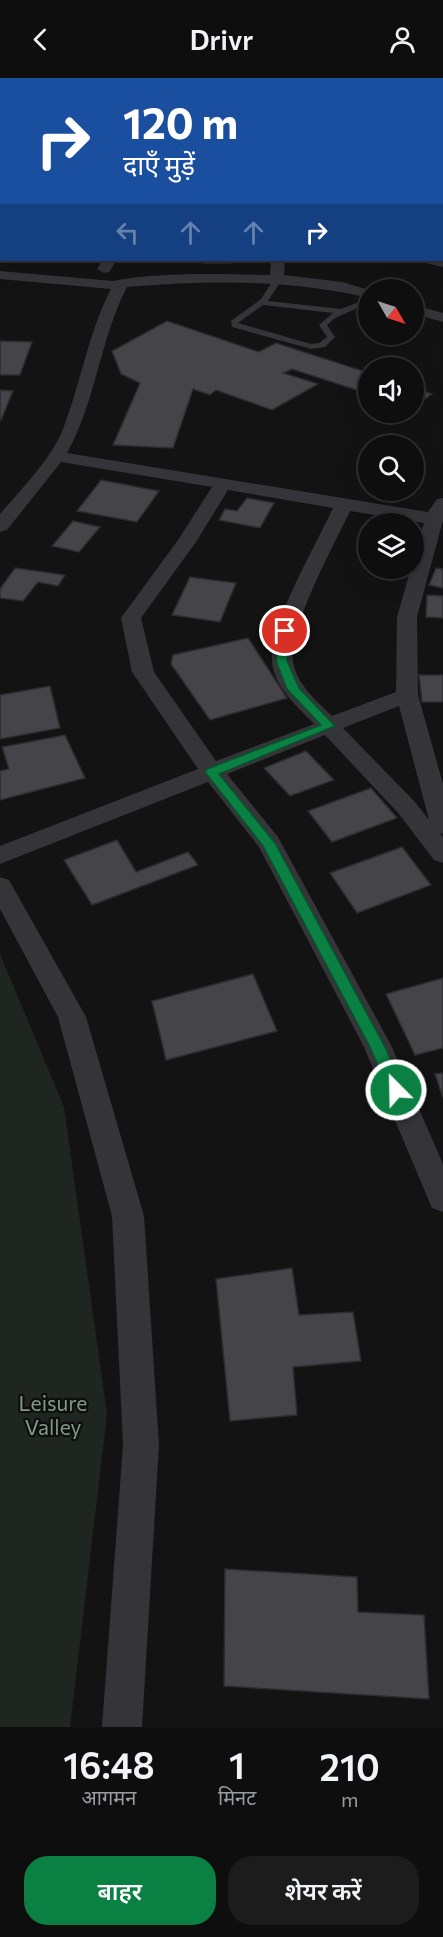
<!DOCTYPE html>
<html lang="hi">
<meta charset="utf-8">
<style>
body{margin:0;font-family:Commissioner,"Noto Sans Devanagari",sans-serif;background:#1c1c1d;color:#f1f3f6;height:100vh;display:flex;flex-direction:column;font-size:22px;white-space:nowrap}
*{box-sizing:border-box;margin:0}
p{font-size:20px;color:#9b9c9e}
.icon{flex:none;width:33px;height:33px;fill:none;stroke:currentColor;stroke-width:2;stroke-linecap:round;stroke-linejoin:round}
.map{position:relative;height:1649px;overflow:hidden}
.side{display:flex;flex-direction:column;background:#0e0e0f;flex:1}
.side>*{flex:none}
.hud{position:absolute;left:0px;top:0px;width:444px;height:183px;box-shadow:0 6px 24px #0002,0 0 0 2px #2e2e2f;background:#1a4fa0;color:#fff;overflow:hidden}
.needle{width:39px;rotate:129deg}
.buttons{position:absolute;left:358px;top:201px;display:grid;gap:12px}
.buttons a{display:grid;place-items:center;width:66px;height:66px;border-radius:50%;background:#0e0e0f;box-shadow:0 6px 24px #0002,0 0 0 2px #2e2e2f;font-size:30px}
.pin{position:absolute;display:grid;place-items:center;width:51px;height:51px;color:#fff;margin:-26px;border:3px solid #fff;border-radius:50%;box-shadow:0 2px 6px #0007}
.me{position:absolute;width:66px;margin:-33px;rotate:337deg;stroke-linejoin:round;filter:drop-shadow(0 0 4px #0008)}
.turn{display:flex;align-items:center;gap:21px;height:126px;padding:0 24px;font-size:27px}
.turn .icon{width:78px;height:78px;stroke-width:2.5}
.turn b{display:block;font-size:42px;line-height:51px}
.lanes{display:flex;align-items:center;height:57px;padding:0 24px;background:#0003;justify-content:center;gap:30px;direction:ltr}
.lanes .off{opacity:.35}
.eta{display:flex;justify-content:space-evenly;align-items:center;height:102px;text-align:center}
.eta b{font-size:36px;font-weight:600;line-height:42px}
.primary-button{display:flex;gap:12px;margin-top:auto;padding:12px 24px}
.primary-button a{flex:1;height:69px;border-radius:24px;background:#0b8043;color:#fff;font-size:24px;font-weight:600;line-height:69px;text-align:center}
.primary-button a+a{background:#1c1c1d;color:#f1f3f6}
header{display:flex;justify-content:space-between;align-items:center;height:78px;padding:0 24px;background:#0e0e0f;font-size:27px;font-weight:600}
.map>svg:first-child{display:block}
.green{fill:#1f2621}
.building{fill:#454549;stroke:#2d2d30;stroke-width:1.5}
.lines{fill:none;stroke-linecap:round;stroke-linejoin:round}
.lane{fill:#343439;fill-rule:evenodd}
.street{fill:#343439;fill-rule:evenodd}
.route{fill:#0b8043;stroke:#07532c;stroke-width:1.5}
.labels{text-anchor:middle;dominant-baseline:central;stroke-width:4.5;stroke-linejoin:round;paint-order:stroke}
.near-park-label{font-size:21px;fill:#7f9c84;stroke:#0e0e0f}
</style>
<header><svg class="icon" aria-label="back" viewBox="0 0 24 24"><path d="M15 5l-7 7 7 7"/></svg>Drivr<svg class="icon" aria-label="person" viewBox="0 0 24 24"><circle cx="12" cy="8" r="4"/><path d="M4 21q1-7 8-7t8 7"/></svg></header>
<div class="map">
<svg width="443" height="1649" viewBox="0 0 443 1649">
<rect width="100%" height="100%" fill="#131314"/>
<!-- green -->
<path class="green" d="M0,876l64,153 43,307 -37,313h-70z"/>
<!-- building -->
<g class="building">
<rect x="203" y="182" width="28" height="3"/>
<path d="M167,243l92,31 17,-9 93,30v21l-77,-25 -9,4 35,11 -46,26 -56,-20 -6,5 -17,-6 -20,59 -60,-3 27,-62 -19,-9 -9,-23z"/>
<path d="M0,263l32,1 -12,33h-20z"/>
<path d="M414,310l18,6 -18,12z"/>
<path d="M0,312l13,1 -12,29h-1z"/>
<path d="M101,402l58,11 -22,31 -60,-11z"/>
<path d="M247,420l27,5 -14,25 -41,-8 6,-11 12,2z"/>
<path d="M73,443l27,6 -21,25 -27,-6z"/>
<path d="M15,490l50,7 -7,11 -20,-4 -15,19 -23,-3v-9z"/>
<path d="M436,490l7,1v19l-14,-3z"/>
<path d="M190,499l46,6 -16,39 -48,-7z"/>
<path d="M427,517l16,1v22l-17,-1z"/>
<path d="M248,560l39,60 -77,22 -39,-56 2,-9z"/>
<path d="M419,597h24v27h-21z"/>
<path d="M50,608l10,42 -60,11v-44z"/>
<path d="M65,657l20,43 -85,22v-29l9,-2 -7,-22z"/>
<path d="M306,673l28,29 -44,16 -26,-28z"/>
<path d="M371,710l26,30 -65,24 -24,-31z"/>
<path d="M117,762l19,32 52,-20 10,13 -106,40 -28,-45z"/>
<path d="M402,769l29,38 -74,28 -27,-40z"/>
<path d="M253,896l24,57 -111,29 -14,-59z"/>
<path d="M443,900v70l-28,7 -29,-61z"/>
<path d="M443,995v25l-8,-24z"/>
<path d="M292,1190l7,47 54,-3 8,49 -68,6 4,48 -67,6 -14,-142z"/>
<path d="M225,1491l132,8 1,35 66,3 5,84 -205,-13z"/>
</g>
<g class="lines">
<!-- lane -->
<path class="lane" d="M274,201l7,2 -13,20 73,8 28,-11v5l-34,15 -8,7 8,12 -10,10 -14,2 -79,-22 -1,-6 30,-22zM263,227l70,8 -14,12 8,12 -8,6 -8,1 -73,-21z"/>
<!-- street -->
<g class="street">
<path d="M190,0h10l-11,2z"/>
<rect x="442" y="91" width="1" height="8"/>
<rect x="442" y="115" width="1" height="8"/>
<rect x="442" y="139" width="1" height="8"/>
<path d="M443,181v8l-17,-4 -2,-3z"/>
<path d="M103,182h14l-8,12 -5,1 -7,-4z"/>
<path d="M271,182h14l-1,15 58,7 27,8v8c-79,-19 -161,-18 -242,-11 -27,52 -31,114 -60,166l361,59 9,-13 6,-1v22l-26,97 1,78 25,89v50l-3,-1 3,4v26l-9,-3 -35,-46 -74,-79 -98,39 51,63 114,210 51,117v48l-11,-4 -68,-161 -105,-200 -51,-65 -208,82v-18l198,-77 -66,-97 -11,-54 57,-78 34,-53 -151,-25 -54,68 -7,2v-18c22,-26 50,-53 63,-85 18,-46 25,-96 48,-140l-111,-10v-8l113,10c46,-9 110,-7 157,-6zM228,412l105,18c-16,35 -64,117 -61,152 1,26 25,46 42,64l-98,37 -62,-89 -13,-54 55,-76zM350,433l74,12 -10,34v11h-3l-14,49 -1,75 -64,24c-15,-15 -36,-32 -39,-55 -5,-32 42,-118 57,-150zM399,628l30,114 -14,-18 -72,-74z"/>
<path d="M414,227l29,8v9l-29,-8z"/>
<path d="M0,799l9,3 77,137 58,199 15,229 -17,282h-40l21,-282 -11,-229 -54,-199 -58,-108z"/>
</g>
</g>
<!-- route -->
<path class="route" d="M285,549l5,4 -3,30 12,27 36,38 -116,48 56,69 110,204 19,43 -2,5 -6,1 -5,-1 -21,-48 -107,-201 -58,-74 2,-3 114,-44 -34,-36 -11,-28 3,-30z"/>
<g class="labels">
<!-- near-park labels -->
<g class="near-park-label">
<text x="53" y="1324">Leisure<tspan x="53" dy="24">Valley</tspan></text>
</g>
</g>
</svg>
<div class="buttons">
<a><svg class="needle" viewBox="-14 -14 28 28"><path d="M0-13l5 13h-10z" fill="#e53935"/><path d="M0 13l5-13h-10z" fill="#9b9c9e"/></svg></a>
<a><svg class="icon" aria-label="sound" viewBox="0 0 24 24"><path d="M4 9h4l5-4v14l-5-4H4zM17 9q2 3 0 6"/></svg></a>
<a><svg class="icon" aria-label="search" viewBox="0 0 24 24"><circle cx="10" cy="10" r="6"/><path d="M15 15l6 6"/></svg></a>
<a><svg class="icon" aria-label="layers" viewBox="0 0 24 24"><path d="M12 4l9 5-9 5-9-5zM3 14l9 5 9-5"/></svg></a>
</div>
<div class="pin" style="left:285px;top:553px;background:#d93025"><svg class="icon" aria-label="arrive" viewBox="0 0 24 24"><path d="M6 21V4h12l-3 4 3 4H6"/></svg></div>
<svg class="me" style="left:396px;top:1012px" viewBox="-20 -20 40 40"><circle r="17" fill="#0b8043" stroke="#fff" stroke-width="3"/><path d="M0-11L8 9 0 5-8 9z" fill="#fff"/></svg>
<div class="hud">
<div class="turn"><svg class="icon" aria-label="right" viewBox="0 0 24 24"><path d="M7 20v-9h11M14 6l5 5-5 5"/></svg><div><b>120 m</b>दाएँ मुड़ें</div></div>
<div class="lanes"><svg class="icon off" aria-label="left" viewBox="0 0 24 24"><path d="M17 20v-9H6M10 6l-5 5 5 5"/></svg><svg class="icon off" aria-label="ahead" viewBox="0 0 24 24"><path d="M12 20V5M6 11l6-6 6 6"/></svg><svg class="icon off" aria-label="ahead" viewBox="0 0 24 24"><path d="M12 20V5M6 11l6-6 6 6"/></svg><svg class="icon" aria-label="right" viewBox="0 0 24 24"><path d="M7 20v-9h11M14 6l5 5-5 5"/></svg></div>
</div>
</div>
<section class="side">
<div class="eta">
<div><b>16:48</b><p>आगमन</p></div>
<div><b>1</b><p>मिनट</p></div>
<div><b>210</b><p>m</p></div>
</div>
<div class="primary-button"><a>बाहर</a><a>शेयर करें</a></div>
</section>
